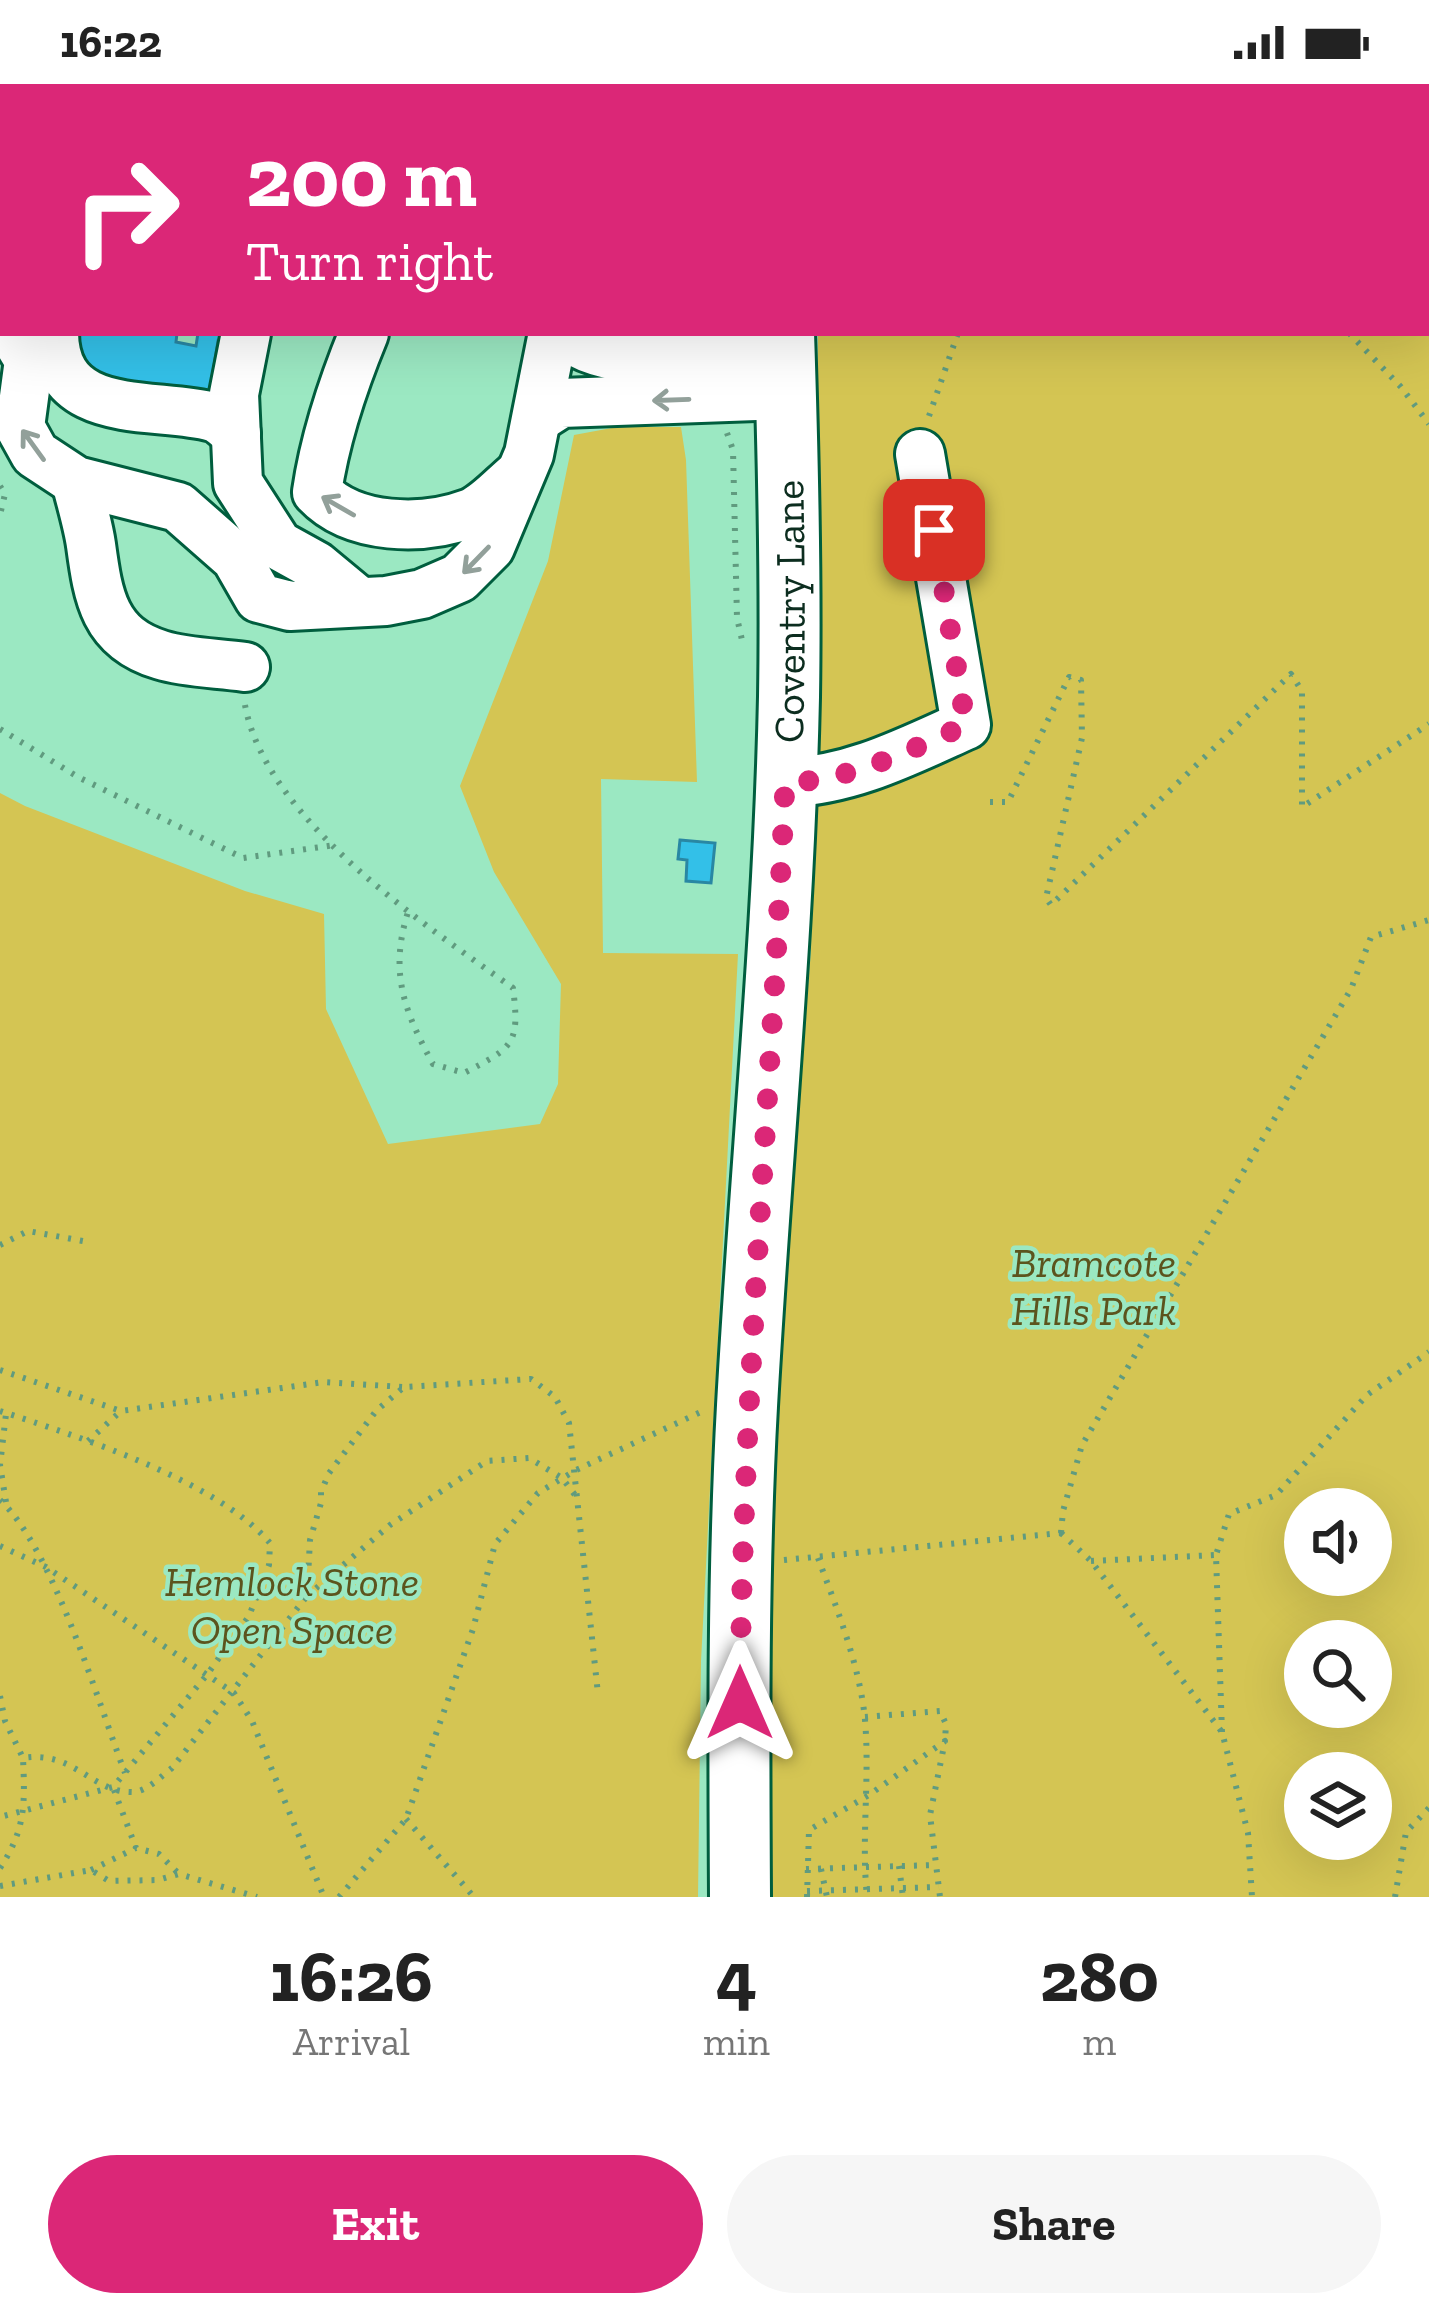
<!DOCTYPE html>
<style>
body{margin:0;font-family:"Zilla Slab",serif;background:#f6f6f6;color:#222;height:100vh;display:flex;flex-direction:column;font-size:45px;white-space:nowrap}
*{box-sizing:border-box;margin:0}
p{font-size:39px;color:#767676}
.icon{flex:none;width:66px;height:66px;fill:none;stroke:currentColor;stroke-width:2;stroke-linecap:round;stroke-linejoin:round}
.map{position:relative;height:1813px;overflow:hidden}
.drawer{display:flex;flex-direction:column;background:#fff;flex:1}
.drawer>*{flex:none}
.hud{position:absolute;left:0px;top:0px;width:1431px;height:252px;box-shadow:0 12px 48px #0002;background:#db2777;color:#fff;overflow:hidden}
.fabs{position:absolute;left:1284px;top:1404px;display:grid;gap:24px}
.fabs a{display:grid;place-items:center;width:108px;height:108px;border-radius:50%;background:#fff;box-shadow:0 12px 48px #0002;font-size:60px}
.pin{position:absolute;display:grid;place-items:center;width:102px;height:102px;color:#fff;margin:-51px;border-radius:24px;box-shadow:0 6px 18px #0006}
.me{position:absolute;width:132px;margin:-66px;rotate:0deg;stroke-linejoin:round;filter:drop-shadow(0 0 9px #0008)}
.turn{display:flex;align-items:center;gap:42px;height:252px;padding:0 48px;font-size:54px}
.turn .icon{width:156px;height:156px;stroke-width:2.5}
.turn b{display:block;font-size:84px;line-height:102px}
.eta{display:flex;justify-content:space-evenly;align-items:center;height:204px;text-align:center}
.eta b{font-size:72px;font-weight:800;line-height:84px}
.button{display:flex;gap:24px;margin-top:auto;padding:24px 48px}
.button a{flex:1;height:138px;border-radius:72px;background:#db2777;color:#fff;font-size:48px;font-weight:800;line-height:138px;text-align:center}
.button a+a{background:#f6f6f6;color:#222}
.status{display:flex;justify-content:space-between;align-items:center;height:84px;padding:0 60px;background:#fff;direction:ltr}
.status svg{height:33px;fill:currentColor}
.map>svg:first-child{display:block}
.green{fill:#d4c553;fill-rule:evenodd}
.building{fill:#33c0e8;stroke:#2987a3;stroke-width:3}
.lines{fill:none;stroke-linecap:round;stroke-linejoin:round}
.minor-casing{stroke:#005e3e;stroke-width:54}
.major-casing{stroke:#005e3e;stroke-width:66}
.path{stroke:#609b7f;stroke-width:6;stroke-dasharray:3 9;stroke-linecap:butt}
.minor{stroke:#fff;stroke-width:48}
.major{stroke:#fff;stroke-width:60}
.oneway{stroke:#92a09a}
.route{stroke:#db2777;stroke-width:21;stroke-dasharray:0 37.8}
.labels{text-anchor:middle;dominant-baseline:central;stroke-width:9;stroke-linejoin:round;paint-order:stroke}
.street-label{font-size:42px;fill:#0c2d1f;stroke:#9be8c2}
.park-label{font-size:42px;font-style:italic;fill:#5c541d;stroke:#9be8c2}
</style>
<div class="status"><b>16:22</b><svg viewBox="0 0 49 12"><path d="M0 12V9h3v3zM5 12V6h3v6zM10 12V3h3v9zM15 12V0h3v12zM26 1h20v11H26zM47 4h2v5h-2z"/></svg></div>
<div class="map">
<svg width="1429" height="1813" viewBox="0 0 1429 1813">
<rect width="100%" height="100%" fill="#9be8c2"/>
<!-- green -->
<g class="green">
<path d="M820,0h609v1813h-657l-5,-321 19,-334 25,-291 7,-618h610v-246zM1305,1425h66v66h-66zM1305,1557h66v66h-66zM1305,1689h66v66h-66z"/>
<path d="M617,343h64l5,33 11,322 -96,-3 2,174 135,1 -37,707 -3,236h-698v-1104l25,13 220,85 79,23 2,95 62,135 152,-20 18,-40 3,-100 -67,-112 -34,-86 88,-225 26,-126z"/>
</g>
<!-- building -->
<g class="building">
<path d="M69,249h108l-1,9 20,4 2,-13h36l-2,11 -14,-3 -9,55 -147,-24z"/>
<path d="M680,756l35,3 -4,40 -25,-2 1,-21 -9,-1z"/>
</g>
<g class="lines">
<defs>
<g id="minor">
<path d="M389,0l2,3"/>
<path d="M79,3l3,-3"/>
<path d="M13,249l16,27 -9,67 15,27 41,27 102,26 58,51 23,40 31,8 96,-5 36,-7 37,-16 31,-31 39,-93 24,-121"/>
<path d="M54,249c1,90 100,68 159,84 9,3 16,11 23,17"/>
<path d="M246,249l-12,61 4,89 40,62 38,21 41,34"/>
<path d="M364,249c-21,51 -39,104 -47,159 36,38 106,39 154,21 16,-7 32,-25 45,-36"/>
<path d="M563,249c52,44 157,21 222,15"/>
<path d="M539,333l22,-14 227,-8"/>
<path d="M76,397c5,21 12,43 15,64 7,52 13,93 70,110 26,8 57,8 84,12"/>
<path d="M785,699c67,-3 121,-31 181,-58l-46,-271"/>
</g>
<g id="major">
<path d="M778,0v3"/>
<path id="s1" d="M740,1813c-1,-164 -2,-328 7,-491 13,-237 37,-472 42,-709 2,-121 -1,-243 -5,-364"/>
</g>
</defs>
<!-- minor casing -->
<use href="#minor" class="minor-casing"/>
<!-- major casing -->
<use href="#major" class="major-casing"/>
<!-- path -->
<g class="path">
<path d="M24,0l2,3"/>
<path d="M1021,0l1,3"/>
<path d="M1425,3l3,-3"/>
<path d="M1349,249l52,54 28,37"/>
<path d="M929,332l29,-83"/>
<path d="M727,349l6,17 4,168 5,22"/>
<path d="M0,402l5,8 -5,21"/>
<path d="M245,621c21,115 179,219 268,283 7,56 1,59 -49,85l-31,-9c-29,-53 -44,-92 -25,-152"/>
<path d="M0,645l78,48 165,81 92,-13"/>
<path d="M990,718h18l61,-125 12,3 1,58 -36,160 5,7 240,-231 11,17v116l127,-83"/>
<path d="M0,1161l28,-14 55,10"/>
<path d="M0,1286l121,41 203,-29 80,5"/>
<path d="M0,1327c79,26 216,69 270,132l-1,22 -20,51 -43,60 -93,111 -113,30"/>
<path d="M88,1357l33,-30"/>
<path d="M0,1416c53,49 98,202 125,273"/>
<path d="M6,1418l-6,-37 6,-51"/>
<path d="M1061,1449l2,-22 19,-66 269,-456 20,-52 58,-17"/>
<path d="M1061,1449l30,28 131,171 26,101 4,64"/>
<path d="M0,1462l46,21 188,126 18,28 72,176"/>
<path d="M818,1474c19,51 42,108 47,162 5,59 -4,118 2,177"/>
<path d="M784,1476l277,-27"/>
<path d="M1091,1477l125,-6"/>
<path d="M307,1512l83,-71 97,-64 42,-3 33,20 13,17"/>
<path d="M0,1612l5,25 18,37c50,-8 69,34 108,34 15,1 30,-16 41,-24l135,-172 3,-56 11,-37v-11l8,-19 47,-62 28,-24 127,-8 24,18 14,26 29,271"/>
<path d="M865,1633l75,-6 6,13 -1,17"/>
<path d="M1222,1648l-6,-177 13,-41 47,-19 91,-100 62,-43"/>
<path d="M114,1706l22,58"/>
<path d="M406,1735l68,78"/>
<path d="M899,1782l4,31"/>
<path d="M0,1784c26,-39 25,-65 23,-110"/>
<path d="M806,1785l128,-4"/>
<path d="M821,1785l6,28"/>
<path d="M91,1786l45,-22 23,6 20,20"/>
<path d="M0,1802l91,-16 18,11 49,-1 21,-6 78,23"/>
<path d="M807,1807l132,-4"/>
<path d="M339,1813l67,-78 67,-190 22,-85 43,-51 38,-23 127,-59"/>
<path d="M807,1813l2,-67 60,-35 76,-54 -15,74 10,82"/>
<path d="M1395,1813l11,-65 23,-24"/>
</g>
<!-- minor -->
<use href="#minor" class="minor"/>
<!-- major -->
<use href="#major" class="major"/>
</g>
<!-- one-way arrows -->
<defs><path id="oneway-shaft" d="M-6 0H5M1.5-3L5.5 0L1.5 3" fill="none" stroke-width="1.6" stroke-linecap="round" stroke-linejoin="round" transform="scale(3)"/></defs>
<g class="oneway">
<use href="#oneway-shaft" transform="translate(671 316) rotate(178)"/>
<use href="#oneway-shaft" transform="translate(33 361) rotate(-126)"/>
<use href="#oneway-shaft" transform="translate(338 422) rotate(-150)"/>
<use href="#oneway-shaft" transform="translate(476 476) rotate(134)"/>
</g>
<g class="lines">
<!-- route -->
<path class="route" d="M740,1619c2,-307 32,-613 45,-920 67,-3 121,-31 181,-58l-32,-195"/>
</g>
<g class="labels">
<!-- street labels -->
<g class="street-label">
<text stroke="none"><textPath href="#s1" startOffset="1287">Coventry Lane</textPath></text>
</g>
<!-- park labels -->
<g class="park-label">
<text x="1094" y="1178">Bramcote<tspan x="1094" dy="48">Hills Park</tspan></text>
<text x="292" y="1497">Hemlock Stone<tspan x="292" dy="48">Open Space</tspan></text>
</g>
</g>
</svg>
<div class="fabs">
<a><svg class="icon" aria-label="sound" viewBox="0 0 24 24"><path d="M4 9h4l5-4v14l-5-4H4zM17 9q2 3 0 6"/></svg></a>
<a><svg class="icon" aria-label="search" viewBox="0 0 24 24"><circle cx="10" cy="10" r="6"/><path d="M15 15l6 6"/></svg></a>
<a><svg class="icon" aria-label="layers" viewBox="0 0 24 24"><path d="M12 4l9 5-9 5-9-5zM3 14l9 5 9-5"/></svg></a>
</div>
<div class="pin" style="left:934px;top:446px;background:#d93025"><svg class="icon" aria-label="arrive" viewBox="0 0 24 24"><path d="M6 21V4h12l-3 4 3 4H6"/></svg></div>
<svg class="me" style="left:740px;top:1619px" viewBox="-20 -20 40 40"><path d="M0-17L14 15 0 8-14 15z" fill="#db2777" stroke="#fff" stroke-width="4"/></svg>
<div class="hud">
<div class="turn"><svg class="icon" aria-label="right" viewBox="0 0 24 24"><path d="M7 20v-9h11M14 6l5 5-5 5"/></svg><div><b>200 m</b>Turn right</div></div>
</div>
</div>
<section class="drawer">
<div class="eta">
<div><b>16:26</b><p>Arrival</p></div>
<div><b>4</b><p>min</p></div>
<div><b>280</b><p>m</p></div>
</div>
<div class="button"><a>Exit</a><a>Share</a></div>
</section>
